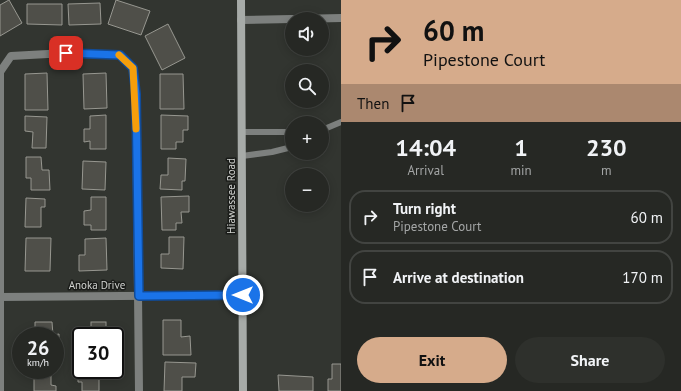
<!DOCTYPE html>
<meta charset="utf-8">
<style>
body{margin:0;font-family:"PT Sans",sans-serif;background:#2e302c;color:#f1f3f6;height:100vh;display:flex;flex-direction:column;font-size:15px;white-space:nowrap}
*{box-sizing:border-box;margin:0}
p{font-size:13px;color:#a4a6a6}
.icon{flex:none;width:22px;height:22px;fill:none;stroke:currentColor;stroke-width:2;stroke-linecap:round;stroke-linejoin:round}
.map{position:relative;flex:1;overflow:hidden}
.panel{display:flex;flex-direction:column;background:#262824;width:340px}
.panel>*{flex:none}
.banner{background:#d6ab8b;color:#111;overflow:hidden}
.fabs{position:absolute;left:285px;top:12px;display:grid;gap:8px}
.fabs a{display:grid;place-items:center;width:44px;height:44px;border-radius:50%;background:#262824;box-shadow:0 2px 10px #0003,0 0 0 1px #424441;font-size:20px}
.speed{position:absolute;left:12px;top:327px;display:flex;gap:8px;font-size:20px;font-weight:700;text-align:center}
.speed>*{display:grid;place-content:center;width:52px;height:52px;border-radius:50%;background:#262824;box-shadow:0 2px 10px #0003,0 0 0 1px #424441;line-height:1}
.speed small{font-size:10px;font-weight:400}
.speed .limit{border:2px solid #111;border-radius:6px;background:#fff;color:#111}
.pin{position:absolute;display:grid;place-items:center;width:34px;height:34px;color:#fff;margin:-17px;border-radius:8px;box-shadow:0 2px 6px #0006}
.me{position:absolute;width:44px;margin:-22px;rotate:270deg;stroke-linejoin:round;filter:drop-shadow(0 0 3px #0008)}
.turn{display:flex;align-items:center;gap:14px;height:84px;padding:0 16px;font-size:18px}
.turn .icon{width:52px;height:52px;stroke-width:2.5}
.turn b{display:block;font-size:28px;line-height:34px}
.then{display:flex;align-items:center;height:38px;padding:0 16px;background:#0003;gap:8px;font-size:15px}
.eta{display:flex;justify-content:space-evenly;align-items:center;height:68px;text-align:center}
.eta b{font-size:24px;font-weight:700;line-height:28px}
.action{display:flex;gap:8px;margin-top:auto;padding:8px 16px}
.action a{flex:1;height:46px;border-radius:24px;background:#d6ab8b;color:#111;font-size:16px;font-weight:700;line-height:46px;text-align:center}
.action a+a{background:#2e302c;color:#f1f3f6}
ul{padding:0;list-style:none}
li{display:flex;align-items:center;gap:12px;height:54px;margin:0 8px 6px;padding:0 8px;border:2px solid #424441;border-radius:16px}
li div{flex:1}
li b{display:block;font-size:15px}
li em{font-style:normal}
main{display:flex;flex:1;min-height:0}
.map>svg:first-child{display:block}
.building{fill:#4f4f49;stroke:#979790}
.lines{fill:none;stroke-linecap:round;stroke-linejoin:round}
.lane{stroke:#7d807e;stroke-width:6}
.street{stroke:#7d807e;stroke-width:8}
.secondary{stroke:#a7aba8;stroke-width:8}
.route-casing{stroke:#114b97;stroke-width:10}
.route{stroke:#1a73e8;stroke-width:7}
.slow{stroke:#f59e0b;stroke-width:7}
.labels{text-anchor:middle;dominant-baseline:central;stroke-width:3;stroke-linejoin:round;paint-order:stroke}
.street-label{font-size:11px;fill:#d0d2cf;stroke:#1a1c19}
</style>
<main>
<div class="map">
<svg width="341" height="391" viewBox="0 0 341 391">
<rect width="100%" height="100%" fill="#323530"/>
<!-- building -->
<g class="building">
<path d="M9,0l13,23 -22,13v-31z"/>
<path d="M116,0l34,11 -9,24 -33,-11z"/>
<path d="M100,3l1,21 -32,1 -1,-21z"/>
<path d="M27,4h35v21l-35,-1z"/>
<path d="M168,24l17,34 -23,12 -17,-34z"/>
<path d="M47,73l1,37h-23v-36z"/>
<path d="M106,73l1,35 -23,1 -1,-35z"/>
<path d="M160,74h23l1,35h-24z"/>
<path d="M106,115v34h-16v-8l-6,1v-13h6v-13z"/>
<path d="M161,115l27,1v14h-5v12h-7v7h-15z"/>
<path d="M25,116l22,1 -1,31h-14l1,-16 -8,-1z"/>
<path d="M26,157h15l1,13h7l1,20h-19v-12h-5z"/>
<path d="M168,158l18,1 -1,22h-3v9l-22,-1 1,-14h7z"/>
<path d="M83,161l23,1 -1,28 -23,-1z"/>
<path d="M189,196v16h-8l1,11h-6v7h-14l-1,-33z"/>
<path d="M91,197h15v33h-15v-5h-7v-14l7,-1z"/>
<path d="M26,198l19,1v8h-4v20h-16z"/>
<path d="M169,237h15l-1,32 -22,-1v-14h8z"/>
<path d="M26,238h25l-1,33h-25z"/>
<path d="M106,238l1,32 -28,1v-16h6v-16z"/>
<path d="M163,320h18v17l9,-1 1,19h-28z"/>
<path d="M35,322h17l1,13 6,-1v11l-4,1v-10h-20z"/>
<rect x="91" y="322" width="15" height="14"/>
<path d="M165,362l31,1 -1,14h-13v14h-18z"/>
<path d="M332,364h9v27h-13v-12h4z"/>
<path d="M26,370h25v15l5,1v5h-22v-15h-8z"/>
<path d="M82,370h26v9h-9v12h-17v-9h-4v-10h4z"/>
<path d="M278,375l35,2v14h-34z"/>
</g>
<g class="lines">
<!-- lane -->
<g class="lane">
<path d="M322,130l19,-8"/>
<path d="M242,132h50"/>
<path d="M242,156l30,-4 20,-5"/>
</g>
<!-- street -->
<g class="street">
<path d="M296,19l45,-1"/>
<path d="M241,20l51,-1"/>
<path d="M0,297l243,-2"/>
<path d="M0,391v-319l11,-16 55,-3 54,2 13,13 3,26 3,297"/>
</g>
<!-- secondary -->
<path class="secondary" d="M241,0l2,391"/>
</g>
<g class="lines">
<defs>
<path id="route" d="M66,53l54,2 13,13 3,26 3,202 104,-1"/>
</defs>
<!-- route casing -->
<use href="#route" class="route-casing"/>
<!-- route -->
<use href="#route" class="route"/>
<!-- slow -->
<path class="slow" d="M119,55l14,13 3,61"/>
</g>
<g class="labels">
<!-- street labels -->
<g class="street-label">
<text transform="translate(231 196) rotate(-90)">Hiawassee Road</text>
<text x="97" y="285">Anoka Drive</text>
</g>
</g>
</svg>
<div class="fabs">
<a><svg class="icon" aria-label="sound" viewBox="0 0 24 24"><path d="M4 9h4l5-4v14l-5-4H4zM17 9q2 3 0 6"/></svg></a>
<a><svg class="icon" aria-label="search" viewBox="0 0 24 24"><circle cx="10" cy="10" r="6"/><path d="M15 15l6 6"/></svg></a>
<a>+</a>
<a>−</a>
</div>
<div class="speed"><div>26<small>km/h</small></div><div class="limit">30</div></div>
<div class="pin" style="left:66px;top:53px;background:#d93025"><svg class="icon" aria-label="arrive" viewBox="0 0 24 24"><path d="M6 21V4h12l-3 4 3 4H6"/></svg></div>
<svg class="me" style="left:243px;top:295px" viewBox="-20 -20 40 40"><circle r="17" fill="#1a73e8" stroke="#fff" stroke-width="3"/><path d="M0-11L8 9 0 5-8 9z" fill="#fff"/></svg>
</div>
<section class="panel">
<div class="banner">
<div class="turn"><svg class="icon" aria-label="right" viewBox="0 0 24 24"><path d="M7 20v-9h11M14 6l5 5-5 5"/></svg><div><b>60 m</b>Pipestone Court</div></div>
<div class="then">Then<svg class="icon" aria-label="arrive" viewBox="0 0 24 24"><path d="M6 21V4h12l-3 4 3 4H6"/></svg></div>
</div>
<div class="eta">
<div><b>14:04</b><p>Arrival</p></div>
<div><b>1</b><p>min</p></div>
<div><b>230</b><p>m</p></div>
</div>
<ul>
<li><svg class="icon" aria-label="right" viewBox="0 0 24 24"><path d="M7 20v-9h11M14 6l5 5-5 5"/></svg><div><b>Turn right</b><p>Pipestone Court</p></div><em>60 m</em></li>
<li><svg class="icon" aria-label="arrive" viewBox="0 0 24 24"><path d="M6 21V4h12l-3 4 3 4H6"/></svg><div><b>Arrive at destination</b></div><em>170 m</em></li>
</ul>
<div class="action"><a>Exit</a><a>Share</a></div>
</section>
</main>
